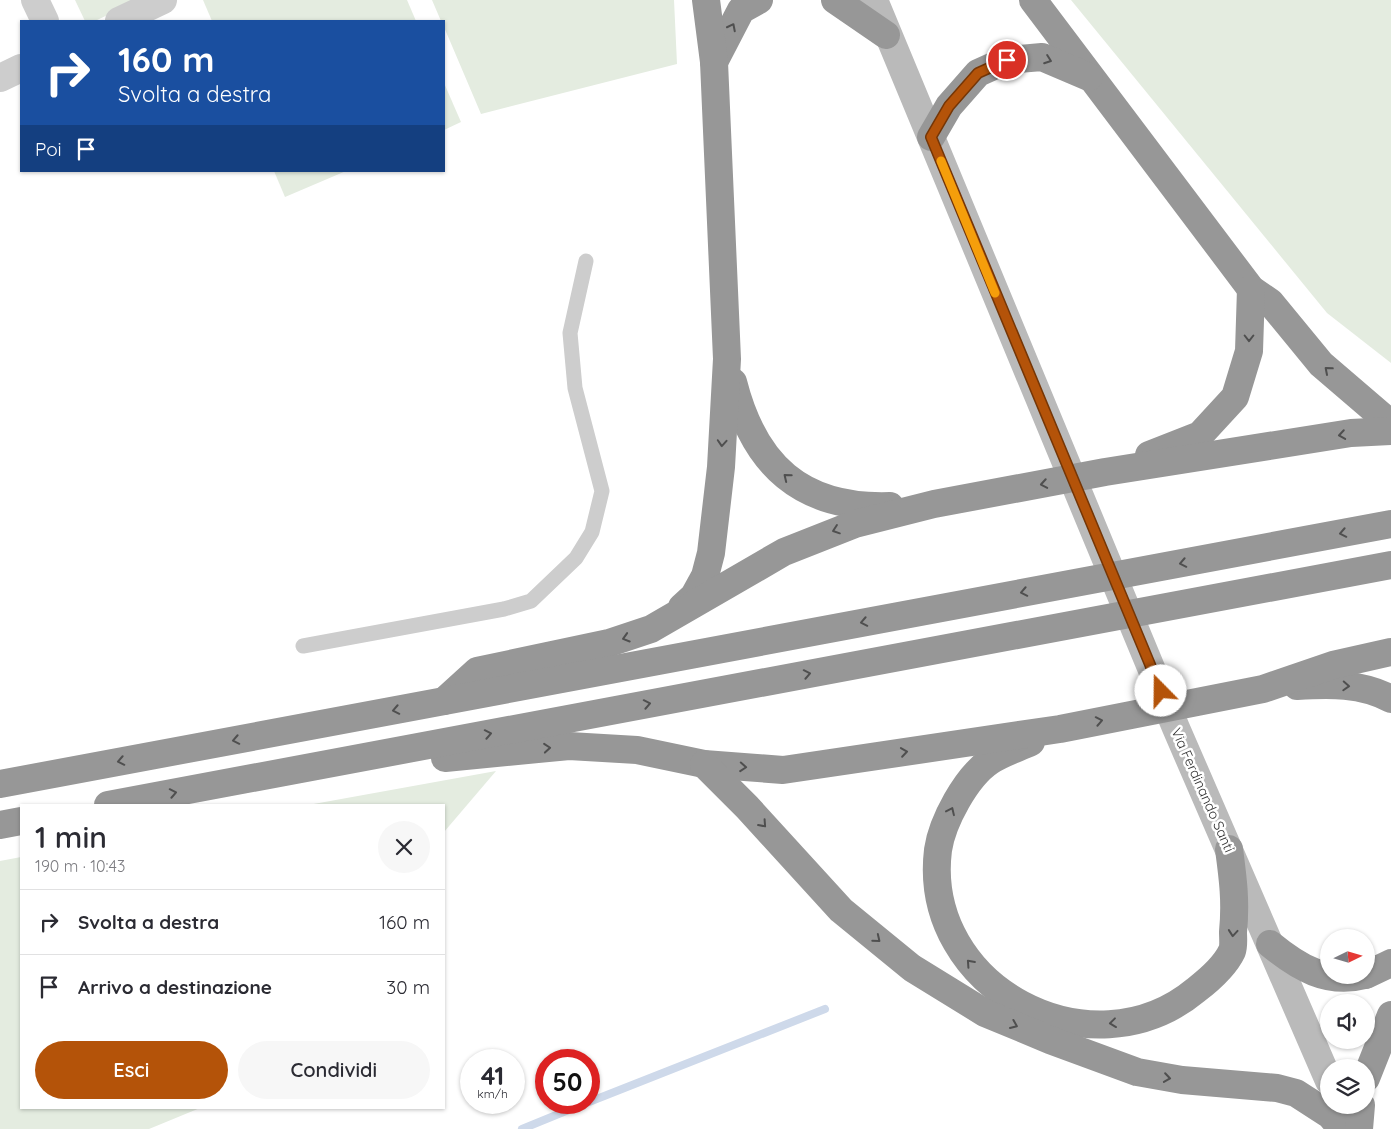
<!DOCTYPE html>
<html lang="it">
<meta charset="utf-8">
<style>
body{margin:0;font-family:Quicksand,sans-serif;background:#f7f7f7;color:#2b2b33;height:100vh;display:flex;flex-direction:column;font-size:19px;white-space:nowrap}
*{box-sizing:border-box;margin:0}
p{font-size:16px;color:#7c7c81}
.icon{flex:none;width:28px;height:28px;fill:none;stroke:currentColor;stroke-width:2;stroke-linecap:round;stroke-linejoin:round}
.map{position:relative;flex:1;overflow:hidden}
.sheet{position:absolute;left:20px;top:804px;width:425px;height:305px;display:flex;flex-direction:column;background:#fff;border-radius:0px;box-shadow:0 1px 4px #0004}
.sheet>*{flex:none}
.hud{position:absolute;left:20px;top:20px;width:425px;height:152px;border-radius:0px;box-shadow:0 1px 4px #0004;background:#1a4fa0;color:#fff;overflow:hidden}
.needle{width:32px;rotate:85deg}
.tools{position:absolute;left:1320px;top:929px;display:grid;gap:10px}
.tools a{display:grid;place-items:center;width:55px;height:55px;border-radius:50%;background:#fff;box-shadow:0 1px 4px #0004;font-size:25px}
.speed{position:absolute;left:460px;top:1049px;display:flex;gap:10px;font-size:25px;font-weight:700;text-align:center}
.speed>*{display:grid;place-content:center;width:65px;height:65px;border-radius:50%;background:#fff;box-shadow:0 1px 4px #0004;line-height:1}
.speed small{font-size:12px;font-weight:400}
.speed .limit{border:8px solid #d22;background:#fff;color:#111}
.pin{position:absolute;display:grid;place-items:center;width:42px;height:42px;color:#fff;margin:-21px;border:2px solid #fff;border-radius:50%;box-shadow:0 1px 5px #0007}
.me{position:absolute;width:55px;margin:-28px;rotate:338deg;stroke-linejoin:round;filter:drop-shadow(0 0 4px #0008)}
.turn{display:flex;align-items:center;gap:18px;height:105px;padding:0 15px;font-size:22px}
.turn .icon{width:65px;height:65px;stroke-width:2.5}
.turn b{display:block;font-size:35px;line-height:42px}
.then{display:flex;align-items:center;height:48px;padding:0 15px;background:#0003;gap:10px;font-size:19px}
.round{display:grid;place-items:center;flex:none;width:52px;height:52px;border-radius:26px;background:#f7f7f7}
.headline{display:flex;align-items:center;justify-content:space-between;height:85px;padding:0 15px}
h1{font-size:30px;font-weight:600;line-height:38px}
.action{display:flex;gap:10px;margin-top:auto;padding:10px 15px}
.action a{flex:1;height:58px;border-radius:30px;background:#b45309;color:#fff;font-size:20px;font-weight:600;line-height:58px;text-align:center}
.action a+a{background:#f7f7f7;color:#2b2b33}
ul{padding:0;list-style:none}
li{display:flex;align-items:center;gap:15px;height:65px;padding:0 15px;border-top:1px solid #e1e1e2}
li div{flex:1}
li b{display:block;font-size:19px}
li em{font-style:normal}
.map>svg:first-child{display:block}
.green{fill:#e4ece0}
.lines{fill:none;stroke-linecap:round;stroke-linejoin:round}
.stream{stroke:#ced9ea;stroke-width:8}
.lane{stroke:#cdcdcd;stroke-width:15}
.street{stroke:#cdcdcd;stroke-width:28}
.secondary{stroke:#bababa;stroke-width:28}
.highway{stroke:#979797;stroke-width:28}
.oneway{stroke:#4f4f4f}
.route-casing{stroke:#753606;stroke-width:12}
.route{stroke:#b45309;stroke-width:9}
.slow{stroke:#f59e0b;stroke-width:9}
.labels{text-anchor:middle;dominant-baseline:central;stroke-width:5;stroke-linejoin:round;paint-order:stroke}
.street-label{font-size:14px;fill:#303030;stroke:#fff}
</style>
<div class="map">
<svg width="1391" height="1129" viewBox="0 0 1391 1129">
<rect width="100%" height="100%" fill="#fff"/>
<!-- green -->
<g class="green">
<path d="M75,0h64l-44,21h-10z"/>
<path d="M203,0h204l9,21h-204z"/>
<path d="M432,0h242l3,64 -196,50 -37,-87v-6h-3z"/>
<path d="M1071,0h320v363l-64,-50z"/>
<path d="M444,83l17,39 -17,8z"/>
<path d="M274,171h72l-61,26z"/>
<path d="M496,771l-52,61v-27h-136z"/>
<path d="M21,857v251h179l-51,21h-149v-268z"/>
</g>
<g class="lines">
<!-- stream -->
<g class="stream">
<path d="M589,1102l236,-93"/>
<path d="M522,1129l66,-27"/>
</g>
<!-- lane -->
<path class="lane" d="M303,646l201,-37 27,-8 45,-43 16,-26 10,-41 -27,-103 -5,-55 16,-72"/>
<!-- street -->
<g class="street">
<path d="M35,0l10,21"/>
<path d="M119,21l44,-21"/>
<path d="M0,78l21,-10"/>
</g>
<!-- secondary -->
<path class="secondary" d="M874,0l302,728 153,353"/>
<!-- highway -->
<g class="highway">
<path d="M835,0l51,35"/>
<path d="M1033,0l218,289 19,13 51,62 70,60"/>
<path d="M714,62l27,-52 18,-10"/>
<path d="M931,137l18,-31 29,-33 29,-13 35,-3 47,20"/>
<path d="M733,382c21,83 68,127 157,124"/>
<path d="M1149,455l51,-20 35,-38 14,-46 2,-62"/>
<path d="M682,607l12,-11 11,-20 6,-23 10,-86 6,-108 -13,-297 -8,-62"/>
<path d="M1297,686c32,-2 65,-3 94,13"/>
<path d="M444,701l33,-30 132,-28 42,-14 133,-77 71,-28 79,-20 171,-32 246,-39 40,-2"/>
<path d="M1031,742c-13,6 -29,11 -41,19 -24,16 -48,61 -52,89 -17,138 153,227 258,140 13,-10 29,-24 36,-39 2,-5 1,-13 1,-19 3,-30 0,-53 -4,-83"/>
<path d="M445,758l124,-12 68,4 67,14 79,6 277,-41 203,-40 70,-24 58,-13"/>
<path d="M704,764l43,43 94,103 71,58 73,45 65,27 87,32 45,8 95,8 19,5 34,22 12,14"/>
<path d="M0,784l1391,-260"/>
<path d="M108,805l1283,-240"/>
<path d="M0,825l21,-4"/>
<path d="M1270,944c28,23 57,41 95,31"/>
<path d="M1366,975l25,-12"/>
<path d="M1366,1078l25,-63"/>
<path d="M1359,1129l2,-24"/>
</g>
</g>
<!-- one-way arrows -->
<defs><path id="oneway-chevron" d="M-2-3.5L2.5 0L-2 3.5" fill="none" stroke-width="1.6" stroke-linecap="round" stroke-linejoin="round" transform="scale(1.25)"/></defs>
<g class="oneway">
<use href="#oneway-chevron" transform="translate(732 27) rotate(-63)"/>
<use href="#oneway-chevron" transform="translate(1048 60) rotate(20)"/>
<use href="#oneway-chevron" transform="translate(1249 338) rotate(90)"/>
<use href="#oneway-chevron" transform="translate(1328 370) rotate(-139)"/>
<use href="#oneway-chevron" transform="translate(1342 435) rotate(171)"/>
<use href="#oneway-chevron" transform="translate(722 443) rotate(94)"/>
<use href="#oneway-chevron" transform="translate(787 477) rotate(-141)"/>
<use href="#oneway-chevron" transform="translate(1044 484) rotate(170)"/>
<use href="#oneway-chevron" transform="translate(836 530) rotate(161)"/>
<use href="#oneway-chevron" transform="translate(1343 533) rotate(169)"/>
<use href="#oneway-chevron" transform="translate(1183 563) rotate(169)"/>
<use href="#oneway-chevron" transform="translate(1024 592) rotate(169)"/>
<use href="#oneway-chevron" transform="translate(864 622) rotate(169)"/>
<use href="#oneway-chevron" transform="translate(626 638) rotate(163)"/>
<use href="#oneway-chevron" transform="translate(807 674) rotate(-11)"/>
<use href="#oneway-chevron" transform="translate(1346 686) rotate(3)"/>
<use href="#oneway-chevron" transform="translate(647 704) rotate(-11)"/>
<use href="#oneway-chevron" transform="translate(396 710) rotate(169)"/>
<use href="#oneway-chevron" transform="translate(1099 721) rotate(-11)"/>
<use href="#oneway-chevron" transform="translate(488 734) rotate(-11)"/>
<use href="#oneway-chevron" transform="translate(236 740) rotate(169)"/>
<use href="#oneway-chevron" transform="translate(547 748) rotate(-5)"/>
<use href="#oneway-chevron" transform="translate(904 752) rotate(-8)"/>
<use href="#oneway-chevron" transform="translate(121 761) rotate(169)"/>
<use href="#oneway-chevron" transform="translate(743 767) rotate(4)"/>
<use href="#oneway-chevron" transform="translate(173 793) rotate(-11)"/>
<use href="#oneway-chevron" transform="translate(951 811) rotate(-65)"/>
<use href="#oneway-chevron" transform="translate(763 824) rotate(48)"/>
<use href="#oneway-chevron" transform="translate(1233 933) rotate(95)"/>
<use href="#oneway-chevron" transform="translate(877 939) rotate(39)"/>
<use href="#oneway-chevron" transform="translate(970 963) rotate(-132)"/>
<use href="#oneway-chevron" transform="translate(1113 1023) rotate(173)"/>
<use href="#oneway-chevron" transform="translate(1014 1025) rotate(23)"/>
<use href="#oneway-chevron" transform="translate(1167 1078) rotate(8)"/>
</g>
<g class="lines">
<defs>
<path id="route" d="M1007,60l-29,13 -29,33 -18,31 230,554"/>
</defs>
<!-- route casing -->
<use href="#route" class="route-casing"/>
<!-- route -->
<use href="#route" class="route"/>
<!-- slow -->
<path class="slow" d="M941,161l54,132"/>
</g>
<g class="labels">
<!-- street labels -->
<g class="street-label">
<text transform="translate(1203 790) rotate(66)">Via Ferdinando Santi</text>
</g>
</g>
</svg>
<div class="tools">
<a><svg class="needle" viewBox="-14 -14 28 28"><path d="M0-13l5 13h-10z" fill="#e53935"/><path d="M0 13l5-13h-10z" fill="#7c7c81"/></svg></a>
<a><svg class="icon" aria-label="sound" viewBox="0 0 24 24"><path d="M4 9h4l5-4v14l-5-4H4zM17 9q2 3 0 6"/></svg></a>
<a><svg class="icon" aria-label="layers" viewBox="0 0 24 24"><path d="M12 4l9 5-9 5-9-5zM3 14l9 5 9-5"/></svg></a>
</div>
<div class="speed"><div>41<small>km/h</small></div><div class="limit">50</div></div>
<div class="pin" style="left:1007px;top:60px;background:#d93025"><svg class="icon" aria-label="arrive" viewBox="0 0 24 24"><path d="M6 21V4h12l-3 4 3 4H6"/></svg></div>
<svg class="me" style="left:1161px;top:691px" viewBox="-20 -20 40 40"><circle r="19" fill="#fff"/><path d="M0-13L10 11 0 6-10 11z" fill="#b45309"/></svg>
<div class="hud">
<div class="turn"><svg class="icon" aria-label="right" viewBox="0 0 24 24"><path d="M7 20v-9h11M14 6l5 5-5 5"/></svg><div><b>160 m</b>Svolta a destra</div></div>
<div class="then">Poi<svg class="icon" aria-label="arrive" viewBox="0 0 24 24"><path d="M6 21V4h12l-3 4 3 4H6"/></svg></div>
</div>
<section class="sheet">
<div class="headline"><div><h1>1 min</h1><p>190 m · 10:43</p></div><a class="round"><svg class="icon" aria-label="close" viewBox="0 0 24 24"><path d="M6 6l12 12M18 6L6 18"/></svg></a></div>
<ul>
<li><svg class="icon" aria-label="right" viewBox="0 0 24 24"><path d="M7 20v-9h11M14 6l5 5-5 5"/></svg><div><b>Svolta a destra</b></div><em>160 m</em></li>
<li><svg class="icon" aria-label="arrive" viewBox="0 0 24 24"><path d="M6 21V4h12l-3 4 3 4H6"/></svg><div><b>Arrivo a destinazione</b></div><em>30 m</em></li>
</ul>
<div class="action"><a>Esci</a><a>Condividi</a></div>
</section>
</div>
